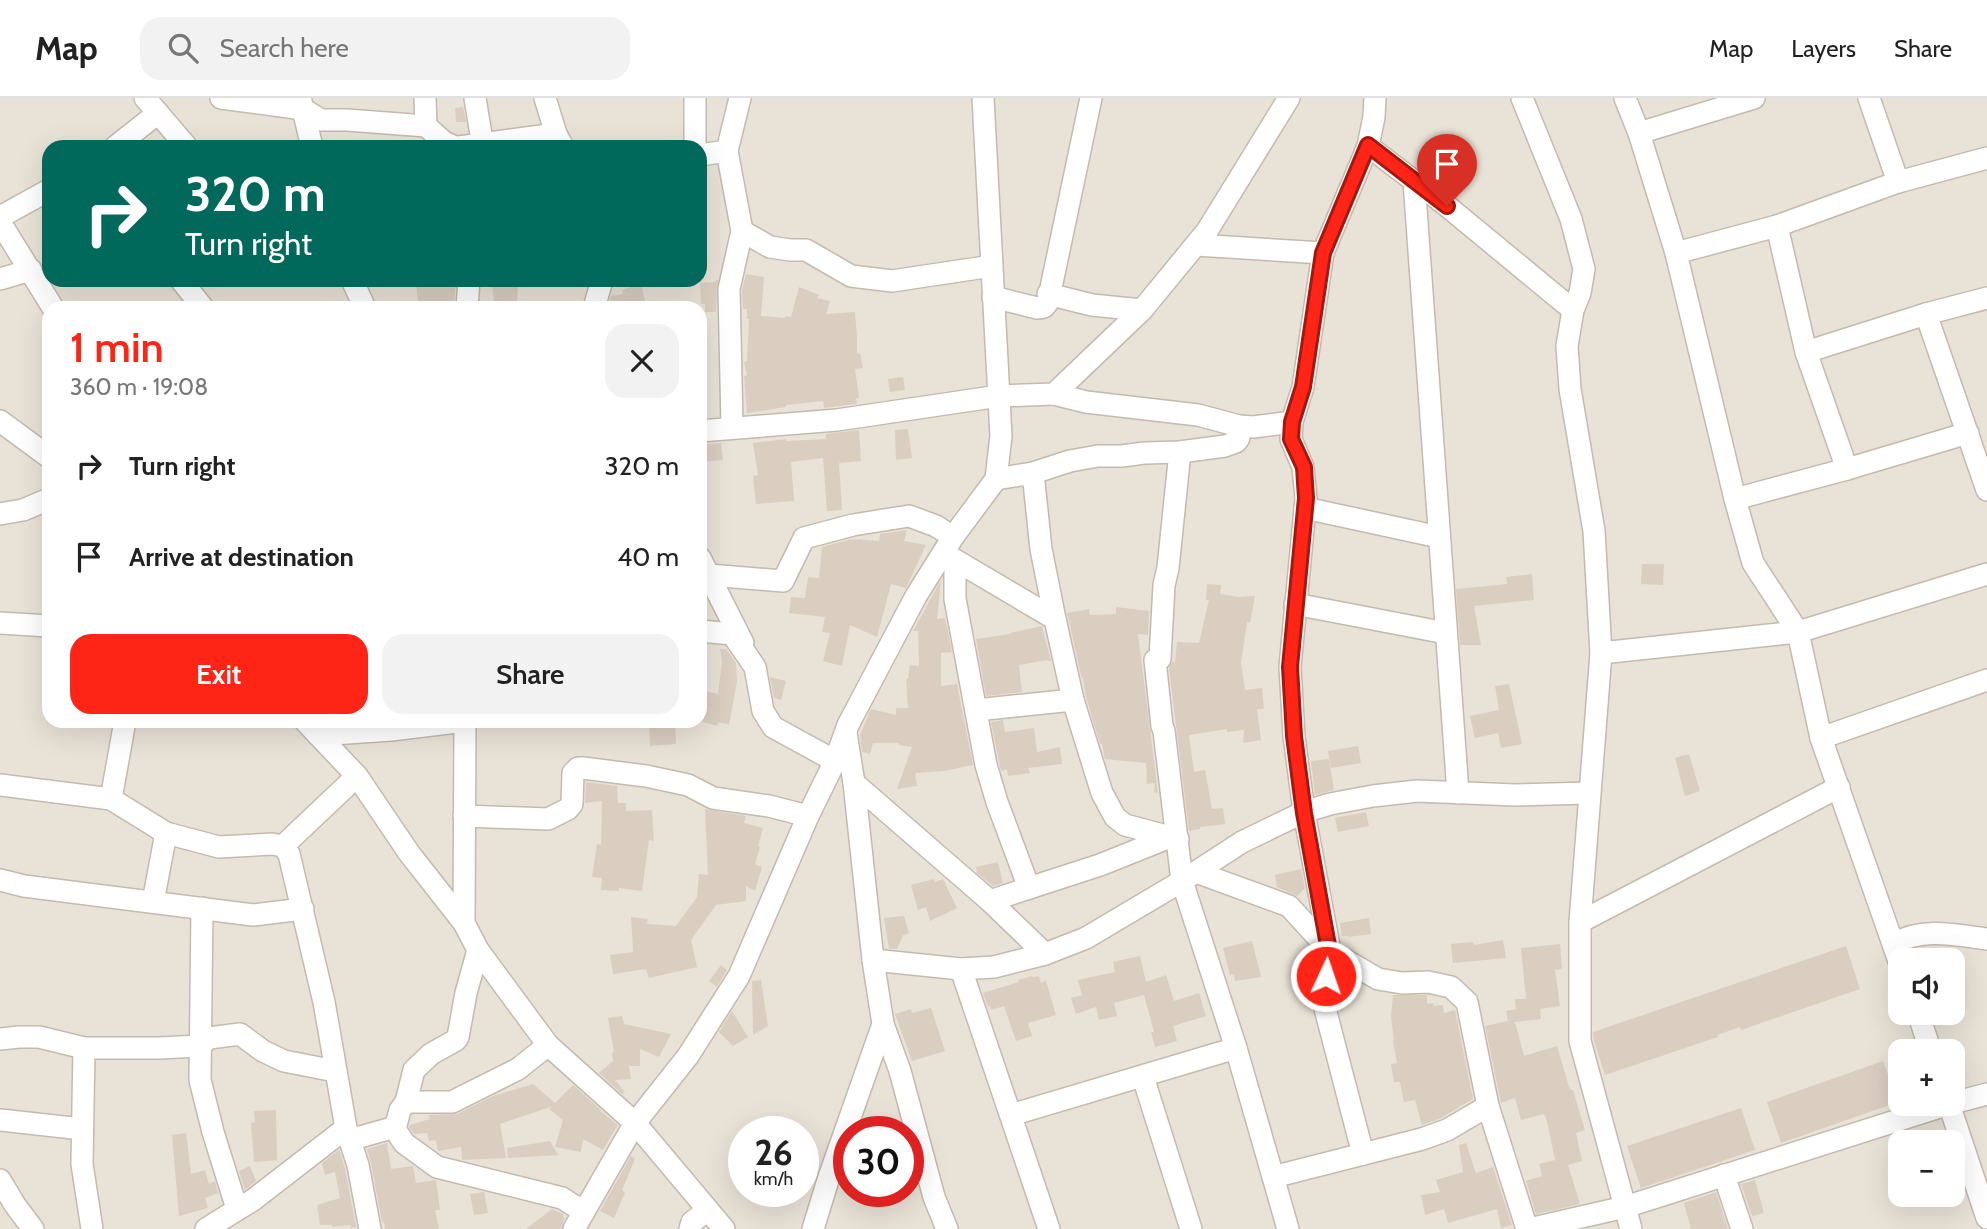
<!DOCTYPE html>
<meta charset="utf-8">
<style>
body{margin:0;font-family:Cabin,sans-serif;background:#f2f2f2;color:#222;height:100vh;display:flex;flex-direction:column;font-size:26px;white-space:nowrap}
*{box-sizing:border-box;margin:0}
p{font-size:23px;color:#767676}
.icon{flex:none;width:38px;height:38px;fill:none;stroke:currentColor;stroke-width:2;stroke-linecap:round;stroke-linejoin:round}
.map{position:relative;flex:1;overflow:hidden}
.panel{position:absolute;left:42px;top:203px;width:665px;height:427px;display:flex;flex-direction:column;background:#fff;border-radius:21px;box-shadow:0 7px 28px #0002}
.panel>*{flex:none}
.top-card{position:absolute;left:42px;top:42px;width:665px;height:147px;border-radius:21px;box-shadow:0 7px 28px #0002;background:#00695c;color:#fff;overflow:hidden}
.fabs{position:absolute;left:1888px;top:850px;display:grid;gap:14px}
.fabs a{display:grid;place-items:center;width:77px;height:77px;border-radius:14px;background:#fff;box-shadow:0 7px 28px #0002;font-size:35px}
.speed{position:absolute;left:728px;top:1018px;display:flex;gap:14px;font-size:35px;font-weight:700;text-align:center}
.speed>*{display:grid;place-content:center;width:91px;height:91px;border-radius:50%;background:#fff;box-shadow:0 7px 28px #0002;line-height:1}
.speed small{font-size:18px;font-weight:400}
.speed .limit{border:10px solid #d22;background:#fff;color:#111}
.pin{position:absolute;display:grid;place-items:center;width:60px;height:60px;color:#fff;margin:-72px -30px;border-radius:50% 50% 50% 0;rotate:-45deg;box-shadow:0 0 7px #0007}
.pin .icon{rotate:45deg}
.me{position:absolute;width:77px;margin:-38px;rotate:3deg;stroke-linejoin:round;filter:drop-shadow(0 0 5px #0008)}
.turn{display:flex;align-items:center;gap:24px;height:147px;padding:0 28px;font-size:32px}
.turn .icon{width:91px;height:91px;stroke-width:2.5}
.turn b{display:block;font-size:49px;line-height:60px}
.round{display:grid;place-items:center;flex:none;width:74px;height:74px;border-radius:21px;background:#f2f2f2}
.head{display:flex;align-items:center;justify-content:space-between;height:119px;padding:0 28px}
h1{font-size:42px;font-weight:600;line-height:52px;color:#ff2516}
.primary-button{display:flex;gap:14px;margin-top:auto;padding:14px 28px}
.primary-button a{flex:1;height:80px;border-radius:21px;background:#ff2516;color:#fff;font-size:28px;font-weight:600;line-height:80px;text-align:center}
.primary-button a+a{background:#f2f2f2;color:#222}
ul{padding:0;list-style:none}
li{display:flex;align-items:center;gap:21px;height:91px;padding:0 28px}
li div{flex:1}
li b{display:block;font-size:26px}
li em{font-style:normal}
header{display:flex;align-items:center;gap:42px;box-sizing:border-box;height:98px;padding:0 35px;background:#fff;border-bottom:2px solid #e0e0e0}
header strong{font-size:33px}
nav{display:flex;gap:38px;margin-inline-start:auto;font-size:24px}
.search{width:490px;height:63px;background:#f2f2f2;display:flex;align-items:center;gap:18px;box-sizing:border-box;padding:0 24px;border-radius:21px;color:#767676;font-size:26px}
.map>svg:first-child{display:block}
.residential{fill:#e9e2d7;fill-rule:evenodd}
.building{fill:#dacec1}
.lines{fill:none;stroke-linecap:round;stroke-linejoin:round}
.minor-casing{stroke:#c4baae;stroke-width:24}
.minor{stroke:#fff;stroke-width:21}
.route-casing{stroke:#a6180e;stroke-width:18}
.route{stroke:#ff2516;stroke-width:12}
</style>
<header>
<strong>Map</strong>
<div class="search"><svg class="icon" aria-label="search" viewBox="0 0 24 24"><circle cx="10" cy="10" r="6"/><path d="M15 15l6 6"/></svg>Search here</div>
<nav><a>Map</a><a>Layers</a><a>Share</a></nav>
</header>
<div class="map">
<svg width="1987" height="1131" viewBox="0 0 1987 1131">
<rect width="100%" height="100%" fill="#f5f0e9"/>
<!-- residential -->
<path class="residential" d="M0,0h1987v1131h-1987zM49,49h651v133h-651zM49,210h651v413h-651zM1900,863h53v52h-53zM1900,954h53v52h-53zM744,1034h59v60h-59zM849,1034h59v60h-59zM1900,1045h53v52h-53z"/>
<!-- building -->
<g class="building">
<path d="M463,9l3,15h-10l-1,-14z"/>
<path d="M746,176l18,3 -3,39 24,2v-2l6,1 8,-30 20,8 -2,3 13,3 -4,13 29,-2 2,26v16l3,-1 3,15 -8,1 4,29h-3l1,6 -33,4 -1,-7 -37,4v2l-39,6 -3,-37 3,-1 -3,-13 3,-1 2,-42h-2v-10h-4l-1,-19z"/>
<path d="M416,182h40l-2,24 -8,-1v4l-28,-4z"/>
<path d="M716,182h2l-2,32h-11v-8h-4l-1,-21 16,-1z"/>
<path d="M492,184h26l-1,26 -23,-5z"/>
<path d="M641,186l6,24h-39l3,-12 12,-2 -1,-4z"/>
<path d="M903,279l2,13 -15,2 -2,-13z"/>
<path d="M908,331l4,29 -16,2 -1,-30z"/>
<path d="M859,332l2,31 -22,2 3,47 -15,1 -4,-53 -32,4 3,39 -38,3 -3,-28 5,-1 -5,-32 33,-4v2l40,-2v-5z"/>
<path d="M721,345l2,17 -23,2v-17z"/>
<path d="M907,432l-3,11 22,4 -20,43 -15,-4 -14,53 -27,-12 -8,41 -19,-5 7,-28 -8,-1 3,-15 -36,-4 2,-16 14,1 3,-21 11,1 3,-31 31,-8 26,2 1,-7z"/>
<path d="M1642,466h22l-1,21 -22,-1z"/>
<path d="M1532,476l2,26 -60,6 7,39h-21l-4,-56 51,-5 -1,-7z"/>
<path d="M941,482l-4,39 8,-1 7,34 -11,1v33l16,-2 16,81 -29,6 -29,2 2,13 -20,3 15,-42 -13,-2v-2h-26l-3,11 -8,-2 -2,-17 11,-26 25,6v-7h12l-2,-29h2l2,-14 9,1 -1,-35h-5z"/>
<path d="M1207,486l14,1 -1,9 19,3 16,-1 -5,27 -3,-1 -6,41 4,27 17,-2 2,21h-7l4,31 -18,3 1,-13 -17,2v-3l-38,6 5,37 11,-2 7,39 11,-1 2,16 -25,3v2l-11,2 -20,-163 3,-6h3l2,-20 22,1 10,-43h-3z"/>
<path d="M1116,509l33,4 -1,24 -10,-1 20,159 -4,-1 1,-9 -8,1 -1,-21 -41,-4 -3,-15h-2l-14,-47 -3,-19 -1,1 -15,-66 22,-4 1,6 26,-1z"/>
<path d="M1042,528l9,35h-3v-1l-29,5 3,27 -36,4 -10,-57 34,-5v-1z"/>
<path d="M720,551h6l10,14 1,19 -8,43 -10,-3 -2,4 -17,-5v-20l3,1 2,-11 13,3 4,-32z"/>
<path d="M770,579l16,4 -5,19 -7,-2z"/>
<path d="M1509,586l13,60 -21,4 -3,-15 -23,5 -5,-22 29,-6 -4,-24z"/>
<path d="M1003,622l2,12 29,-4 3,24 23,-5 2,17 -34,4 2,5 -22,3 -1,-7 -6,2 -10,-49z"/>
<path d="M649,623h26l1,23 -26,2z"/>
<path d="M1358,648l3,17 -30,5 -3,-17z"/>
<path d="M1689,656l11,37 -15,5 -10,-38z"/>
<path d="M1329,661l5,31 -19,5 -4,-34z"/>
<path d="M586,684l31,4 1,17h8v8l26,-1 2,31 -5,-1 -7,51 -23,-3v3l-18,-1 1,-12 -10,-1 5,-33 4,1 1,-44 -17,2z"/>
<path d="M705,711l41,7 -2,7 19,5 -5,18 2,1 -5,17 7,3 -7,24 -9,-5v15l-30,4 -25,35 6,27 -48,11 -3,-9 -33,5 -3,-19 23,-3 -2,-35 17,2 -1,5 29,2 21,-29 2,-23 9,1z"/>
<path d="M1366,714l3,14 -31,6 -3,-14z"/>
<path d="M998,764l5,21 -10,3 -16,-13 -1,-6z"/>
<path d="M1301,771l4,19 -8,8 -20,-9 -2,-12z"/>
<path d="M934,781l1,3 8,-3 14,29 -27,13 -4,-14 -8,3 -7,-25z"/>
<path d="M904,818l5,17 -6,2 -6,14 -8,-1 -5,-30z"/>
<path d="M1369,820l2,16 -23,3v-1h-6l-2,-13z"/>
<path d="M1503,842l3,18 -53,5 -2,-19 22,-2 1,3z"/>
<path d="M1252,843l9,36 -26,4 -1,-7 -4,1 -7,-27z"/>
<path d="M1560,846l2,25 -7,1 5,36 -20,3 1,10 -26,3 9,34 33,-10 12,41 2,3h2l12,40 -9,3 6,28 -14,4 12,39 -44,10 -10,-33 16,-5 -3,-12 16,-4 -8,-39 -3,-7 -23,6 -6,-22 -14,5 -16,-77 23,-5 -2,-10 10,-2 -1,-10h11l-5,-51z"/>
<path d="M1846,848l14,43 -116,40 -3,1 -1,-3 -23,8 1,2 -113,38 -11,-34 -1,-9z"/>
<path d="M1140,858l6,26 20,-7 8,26 25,-8 7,23 -33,10 4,15 -22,6 -4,-15h3l-10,-37 -30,8 3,13 -18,4 -3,-13 -20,7 -5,-16 11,-3 -4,-15 37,-8 -2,-10z"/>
<path d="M721,867l6,5 -10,17 -8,-6z"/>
<path d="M1032,878l1,1 6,-1 2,7 5,-2 10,34 -28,8 4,13 -16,5 -12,-35 -13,4 -1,-4 -2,1 -5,-14 36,-11 -1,-2z"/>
<path d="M761,882l7,46 -15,9 -1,-54z"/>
<path d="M1393,897h34v9l6,-1 1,3 9,-1 1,8 11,-3 18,89 -32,19 -19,7 -7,-25 -11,2 -4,-20h-6l-3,-18 6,-1 -4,-22 1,-1 -3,-23z"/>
<path d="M931,910l14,43 -33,10 -17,-47 16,-5 1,4z"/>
<path d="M732,913l16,26 -15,9 -14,-14z"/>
<path d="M622,918l2,8 47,10 -12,23 -19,-8v17h-11l2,13 -16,1 10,12 -3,2 -23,-21 14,-12 -1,-8 2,-1 -6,-34z"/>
<path d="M1883,963l15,41 -117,41 -14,-41z"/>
<path d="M533,986l22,19 18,-18 28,25 -1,1 18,14 -15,25 -20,-11 -2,13 -26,-5 8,-27 -14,-11 4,-3 -53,18 6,34 -44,2 -1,-13 -23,4 -2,-11 -7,1 -2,-8 -13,1 -5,-7 1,-2 20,-6 -1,-4 28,-1 36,-18z"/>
<path d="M1741,1010l14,42 -114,38 -14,-42z"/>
<path d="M276,1012l1,50 -23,2 -3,-39 4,-1 -1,-11z"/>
<path d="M186,1035l5,41 14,-4 4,14 6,-3 3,12 -13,5 3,10 -29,8 -7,-81z"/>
<path d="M550,1043l8,14 -50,3 -1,-10z"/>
<path d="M387,1045l4,26 22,-3 3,17 20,-3 4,30h-5l4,19h-54l-1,-7h-2l-11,-59 -4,-14z"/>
<path d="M1466,1045l10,30 17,-6 19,58 -11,3 -4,-19 -49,14 -4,-14 -19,6 -4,-20 19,-3 -4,-12 27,-8 -4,-27z"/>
<path d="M339,1052l6,18 11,59 -5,1 -1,-3 -18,2v-2h-12l-3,-20 23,-7 -5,-26 -10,3 -3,-12z"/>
<path d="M631,1058l4,3 -13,31 3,3 -11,25 -14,-7z"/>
<path d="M250,1068l6,15 -11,9 -6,-19z"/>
<path d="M1755,1082l9,33 -12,3 -11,-32z"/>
<path d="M484,1094l4,21 -14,2 -4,-21z"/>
<path d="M1716,1094l12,37h-37l-7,-26z"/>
<path d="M552,1111l11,5 1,6 -3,9h-35z"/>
</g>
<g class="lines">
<defs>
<g id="minor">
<path d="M145,0l42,49"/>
<path d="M221,0l82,11 18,11h26l79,6 18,16 11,5"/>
<path d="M425,0l1,28"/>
<path d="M475,0l8,49"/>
<path d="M545,0l11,36 6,11"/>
<path d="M1522,0l49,121 13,50 -4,24 -7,17 -6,36 3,43 24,142 7,122 -21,269v119l51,188"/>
<path d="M1625,0l14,35 37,120 59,246 18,64 45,69 23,106 79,226"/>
<path d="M1869,0l29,84"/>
<path d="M301,3l11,46"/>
<path d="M1639,35l115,-35"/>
<path d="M1368,48l79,60 126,104"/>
<path d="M115,49l43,-34"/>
<path d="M459,49l97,-13"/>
<path d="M695,49v-49"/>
<path d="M727,53l15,80 -13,58 3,138"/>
<path d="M700,57l27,-4 13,-53"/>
<path d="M1414,83l44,612"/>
<path d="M0,119l49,-27"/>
<path d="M0,124l53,86"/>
<path d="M1777,128l29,126 41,117"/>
<path d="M742,133l28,16 20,3h16l45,26 41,5 100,-15"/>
<path d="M1196,147l127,8"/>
<path d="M1676,155l101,-27 121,-44 89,-24"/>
<path d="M0,181l31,-9"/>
<path d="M181,182l22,28"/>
<path d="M352,182l13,28"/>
<path d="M1048,196l44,11 50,5"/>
<path d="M993,199l44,11 7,-1 4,-5 43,-204"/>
<path d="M467,210l2,-28"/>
<path d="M594,210l8,-28"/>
<path d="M1926,216l61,176"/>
<path d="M1806,254l120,-38 61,-16"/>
<path d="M1054,296l32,8 112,13 41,11 14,1 39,-5"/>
<path d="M0,323l49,36"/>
<path d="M700,333l137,-11 162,-24 55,-2 88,-84 65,-79 82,-133"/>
<path d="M1180,354l-12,116 -4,17 -4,74 -5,1 7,66 2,5 18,150 54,167 52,181"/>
<path d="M1033,375l8,76 14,70 18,81 29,93 13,24 10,8 53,14"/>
<path d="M996,381l37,-6 37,-12 28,-5h24l22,-3 36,-1 45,-6 11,-4 3,-4v-12"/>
<path d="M1735,401l112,-30 121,-36"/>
<path d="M1305,410l134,29"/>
<path d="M0,416l23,-4 26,-11"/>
<path d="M945,456l110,65"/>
<path d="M700,460l43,85"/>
<path d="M955,463v38l31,166 11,37 32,86 -39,13"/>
<path d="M709,477l74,6 21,-43 49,-13 56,-9 27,10 17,11"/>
<path d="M1295,506l151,29"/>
<path d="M0,525l49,3"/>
<path d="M700,533l32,3 23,33 8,44 10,16 62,34"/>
<path d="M1601,555l197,-21 189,-58"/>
<path d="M976,612l97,-10"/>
<path d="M305,623l52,55 52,77 55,70 14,27 70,95 87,78 89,106"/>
<path d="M846,635l8,50 19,177 10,64 17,47 34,126 13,32"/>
<path d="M318,637l73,-5 74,-9"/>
<path d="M1821,640l166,-58"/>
<path d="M854,685l136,118 55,53"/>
<path d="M0,687l111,14 55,34 53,14 53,-3 11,2 6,8 35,148 22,126 12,37 12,64"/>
<path d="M111,701l14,-78"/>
<path d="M464,718l84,3 20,-10 4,-5 1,-31 5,-5h5l63,8 42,9 25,13 56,8 39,10"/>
<path d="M283,748l74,-70"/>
<path d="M1196,774l93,34 41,45 48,28 24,4 26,-1 23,5 16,15 21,104 39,123"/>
<path d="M0,782l24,6 229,29 50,-6"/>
<path d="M1029,790l71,-23 70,-28"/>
<path d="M153,804l13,-69"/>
<path d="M202,810l-2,172 13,52 24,77"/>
<path d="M1580,824l259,-135"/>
<path d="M464,825l1,-202"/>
<path d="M1894,846c27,-17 62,-9 93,-5"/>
<path d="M873,862l88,9 33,-2 51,-13 41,-16 96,-57 60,-39 62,-30 26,-8 43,-8 44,-5 98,4 74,-2"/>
<path d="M961,871l88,260"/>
<path d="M1918,915l13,39"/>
<path d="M0,941l19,-2h20l45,11h75l41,-2 9,-8 31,-4 23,17 21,10 51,10"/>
<path d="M84,950l-2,116 10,65"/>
<path d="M1143,979l48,152"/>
<path d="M406,1004l8,-32 17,-16 25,-14 2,-3 8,-44 12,-43"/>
<path d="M1953,1005l34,-9"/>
<path d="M1949,1006l38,114"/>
<path d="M1011,1017l225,-67"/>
<path d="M0,1022l82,9"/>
<path d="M395,1031l5,-19 6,-8h46l66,-33 30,-24"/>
<path d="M349,1042l43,-12 3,1 9,14 33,24 125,31 22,14"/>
<path d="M1363,1056l-40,-153 7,-50 -26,-139 -10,-76 -4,-69 16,-169 -3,-31 -12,-28 1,-17 11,-35 20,-134 45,-107 6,-29 1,-19"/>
<path d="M1724,1077l18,54"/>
<path d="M1273,1079l149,-38 25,-9 41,-24"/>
<path d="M0,1082l15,25 18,24"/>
<path d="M206,1131l47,-29 93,-72"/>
<path d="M574,1131l61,-106 53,-67 51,-80 69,-160 27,-55 13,-36 68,-129 37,-59 43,-58 5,-43 -18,-338"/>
<path d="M690,1131l2,-7 16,-12"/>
<path d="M813,1131l15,-49 55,-156"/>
<path d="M1529,1131l96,-22 324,-103"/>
</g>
</defs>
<!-- minor casing -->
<use href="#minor" class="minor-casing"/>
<!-- minor -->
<use href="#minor" class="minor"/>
</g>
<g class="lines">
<defs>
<path id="route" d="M1326,878l3,-25 -25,-138 -10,-77 -4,-69 16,-169 -2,-31 -13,-28 1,-17 11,-35 20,-134 45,-108 79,61"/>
</defs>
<!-- route casing -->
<use href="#route" class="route-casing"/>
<!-- route -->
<use href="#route" class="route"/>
</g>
</svg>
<div class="fabs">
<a><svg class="icon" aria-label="sound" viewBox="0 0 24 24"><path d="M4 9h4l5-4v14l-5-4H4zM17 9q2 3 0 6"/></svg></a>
<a>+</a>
<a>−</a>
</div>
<div class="speed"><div>26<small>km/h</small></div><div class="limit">30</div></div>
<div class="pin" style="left:1447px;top:108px;background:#d93025"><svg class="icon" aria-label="arrive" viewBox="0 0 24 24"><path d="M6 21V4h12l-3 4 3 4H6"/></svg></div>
<svg class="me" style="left:1326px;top:878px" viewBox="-20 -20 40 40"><circle r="17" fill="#ff2516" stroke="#fff" stroke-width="3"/><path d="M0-11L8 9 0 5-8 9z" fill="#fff"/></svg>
<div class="top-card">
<div class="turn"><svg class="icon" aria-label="right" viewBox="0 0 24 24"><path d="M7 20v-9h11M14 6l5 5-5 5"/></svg><div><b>320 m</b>Turn right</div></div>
</div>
<section class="panel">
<div class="head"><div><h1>1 min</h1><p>360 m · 19:08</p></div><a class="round"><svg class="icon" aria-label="close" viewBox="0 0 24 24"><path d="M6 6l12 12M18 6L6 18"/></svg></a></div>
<ul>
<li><svg class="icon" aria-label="right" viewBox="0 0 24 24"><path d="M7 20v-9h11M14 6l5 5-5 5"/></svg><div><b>Turn right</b></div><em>320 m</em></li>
<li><svg class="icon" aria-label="arrive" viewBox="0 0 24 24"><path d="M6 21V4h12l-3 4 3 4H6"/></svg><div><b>Arrive at destination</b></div><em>40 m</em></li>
</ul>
<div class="primary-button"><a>Exit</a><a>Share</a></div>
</section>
</div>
